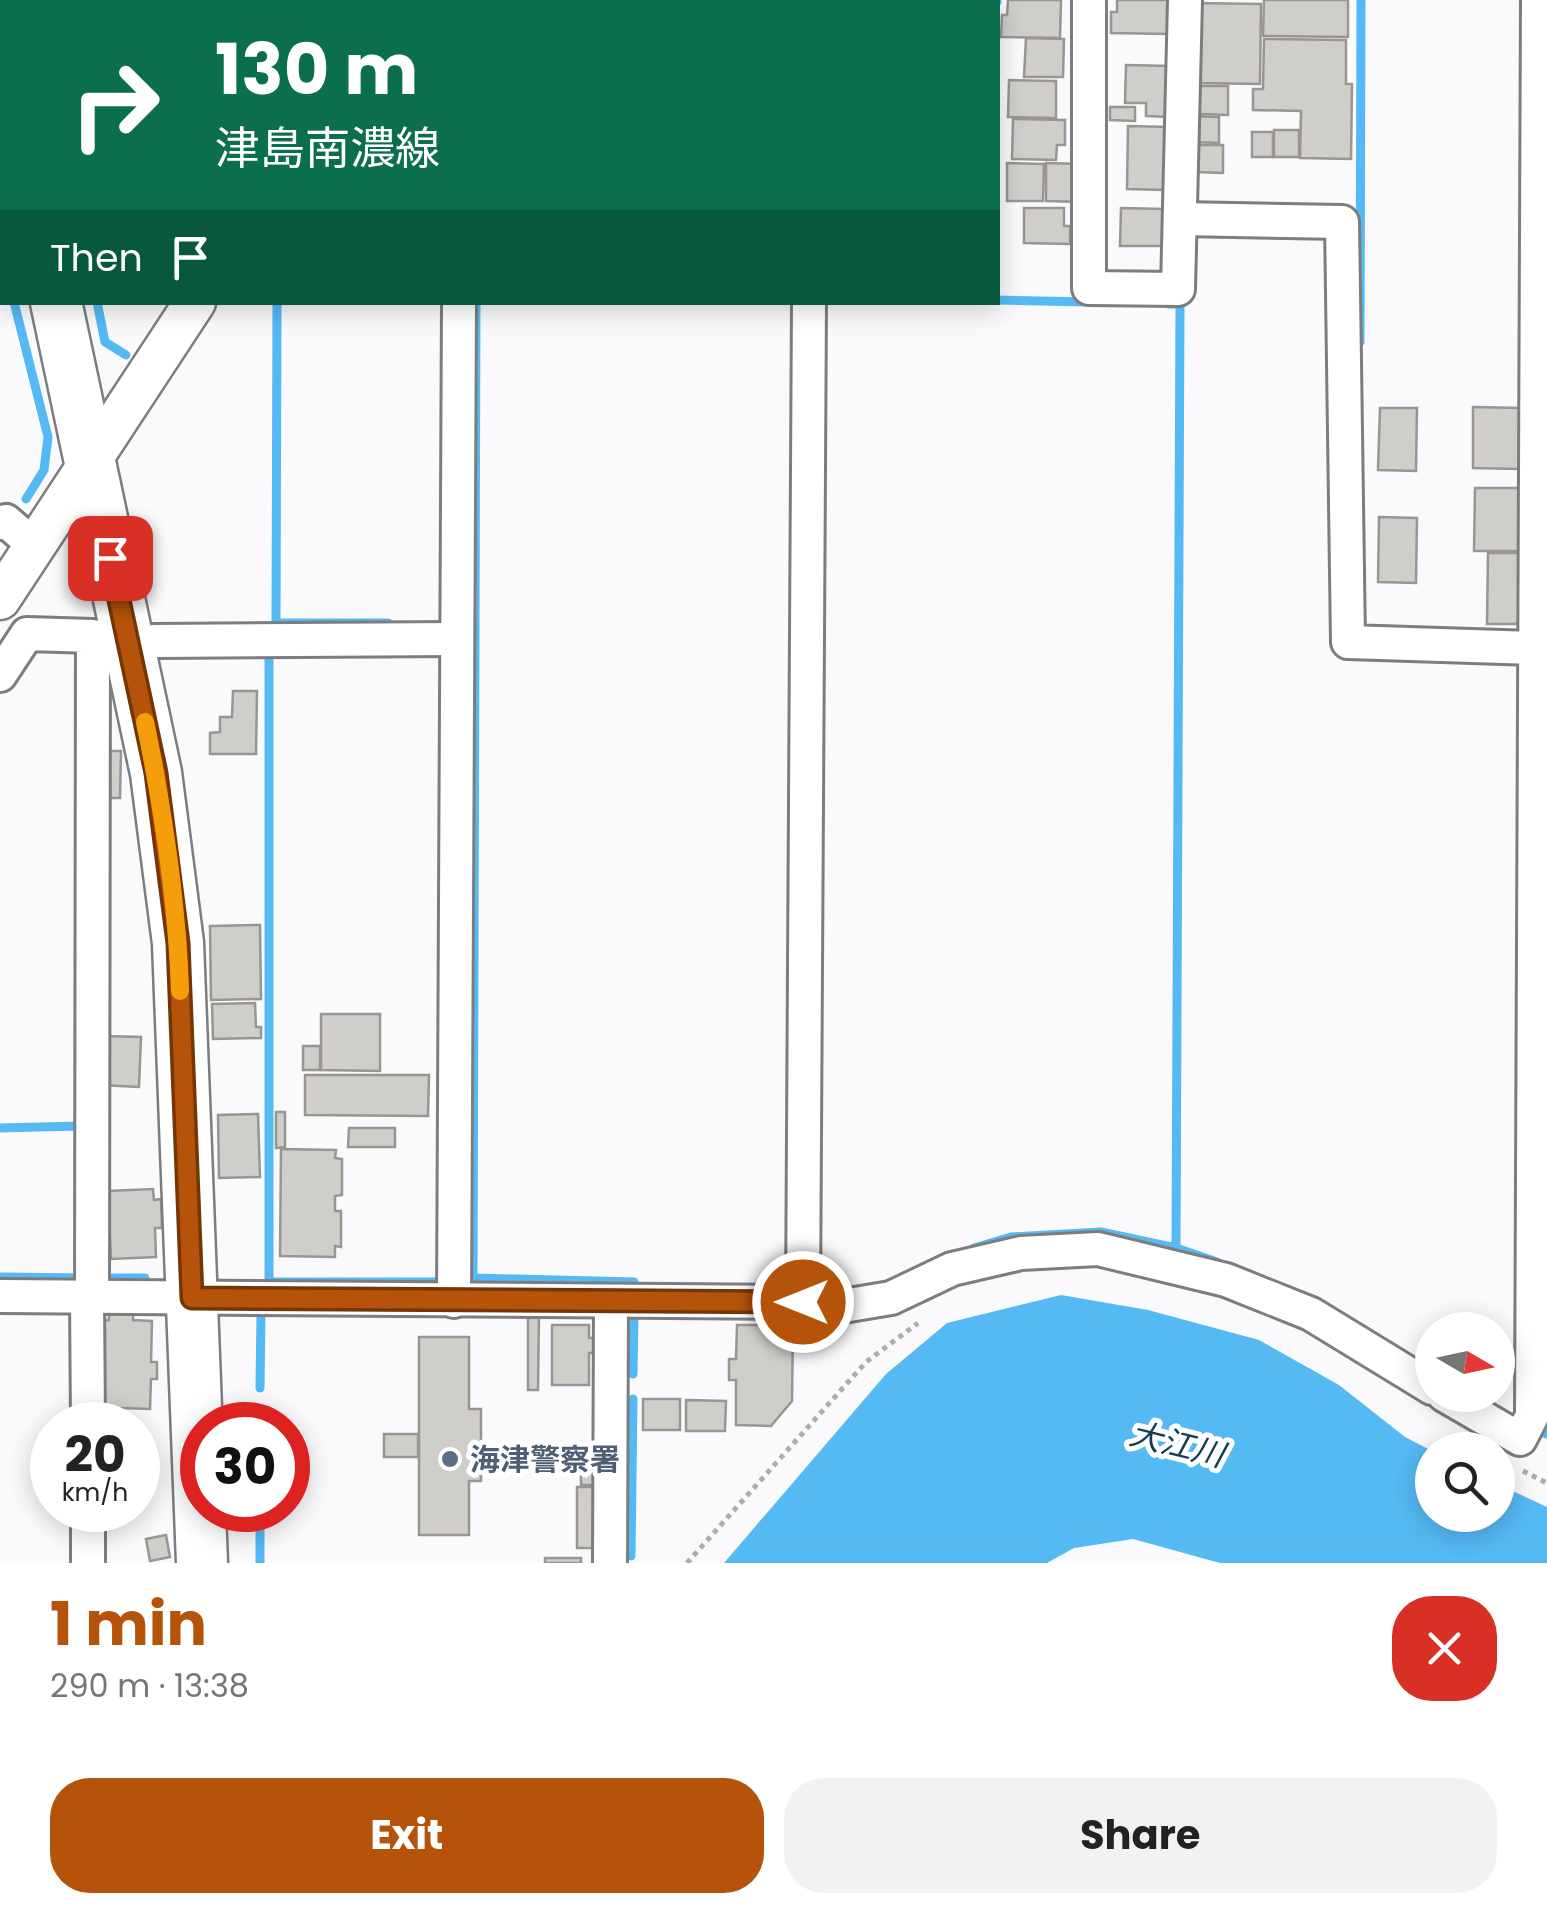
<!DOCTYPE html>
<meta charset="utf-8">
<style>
body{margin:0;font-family:Poppins,"Noto Sans JP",sans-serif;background:#f2f2f2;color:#222;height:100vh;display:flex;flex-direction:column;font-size:38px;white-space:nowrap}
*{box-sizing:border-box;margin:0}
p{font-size:32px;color:#767676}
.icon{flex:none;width:55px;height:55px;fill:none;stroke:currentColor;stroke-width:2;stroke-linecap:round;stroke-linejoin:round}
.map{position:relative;height:1563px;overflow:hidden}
.panel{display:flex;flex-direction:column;background:#fff;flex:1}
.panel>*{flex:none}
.guide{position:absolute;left:0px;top:0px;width:1000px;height:305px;box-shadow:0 5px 25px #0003;background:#0b6e4f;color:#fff;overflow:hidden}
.needle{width:65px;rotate:99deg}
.controls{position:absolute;left:1415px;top:1312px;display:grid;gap:20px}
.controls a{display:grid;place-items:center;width:100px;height:100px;border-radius:50%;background:#fff;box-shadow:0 5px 25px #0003;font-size:50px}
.speed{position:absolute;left:30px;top:1402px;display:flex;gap:20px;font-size:50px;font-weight:700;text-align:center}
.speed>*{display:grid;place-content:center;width:130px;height:130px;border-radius:50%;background:#fff;box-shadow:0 5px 25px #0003;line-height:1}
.speed small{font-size:25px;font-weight:400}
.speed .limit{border:15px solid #d22;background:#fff;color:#111}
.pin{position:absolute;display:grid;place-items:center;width:85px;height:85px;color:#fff;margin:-42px;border-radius:20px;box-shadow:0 5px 15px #0006}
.me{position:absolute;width:110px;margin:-55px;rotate:270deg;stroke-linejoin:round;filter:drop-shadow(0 0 8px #0008)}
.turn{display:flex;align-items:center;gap:35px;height:210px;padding:0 50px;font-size:45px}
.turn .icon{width:130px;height:130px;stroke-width:2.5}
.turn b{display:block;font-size:70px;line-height:85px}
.then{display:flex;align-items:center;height:95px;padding:0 50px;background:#0003;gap:20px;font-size:38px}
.round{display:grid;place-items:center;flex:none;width:105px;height:105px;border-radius:40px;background:#f2f2f2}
.overview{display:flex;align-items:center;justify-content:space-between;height:170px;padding:0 50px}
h1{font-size:60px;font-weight:700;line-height:75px;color:#b45309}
.cta{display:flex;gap:20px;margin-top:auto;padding:20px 50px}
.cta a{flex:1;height:115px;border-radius:40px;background:#b45309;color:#fff;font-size:40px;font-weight:700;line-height:115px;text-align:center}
.cta a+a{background:#f2f2f2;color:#222}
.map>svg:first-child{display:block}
.water{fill:#55b9f4}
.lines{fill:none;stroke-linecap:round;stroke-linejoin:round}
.stream{stroke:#55b9f4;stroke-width:9}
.building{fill:#d0cecb;stroke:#989593;stroke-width:2.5}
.minor-casing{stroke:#7d7d80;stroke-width:38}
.tertiary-casing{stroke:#7d7d80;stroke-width:45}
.primary-casing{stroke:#7d7d80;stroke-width:55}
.path{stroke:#adadaf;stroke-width:5;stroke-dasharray:5 5;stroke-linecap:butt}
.minor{stroke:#fff;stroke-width:32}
.tertiary{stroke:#fff;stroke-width:40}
.primary{stroke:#fff;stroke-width:50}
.route-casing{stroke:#753606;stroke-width:25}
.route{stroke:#b45309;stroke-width:18}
.slow{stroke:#f59e0b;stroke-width:18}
.service-dot{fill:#5c6f8a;stroke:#fff;stroke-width:4}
.labels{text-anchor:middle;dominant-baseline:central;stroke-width:10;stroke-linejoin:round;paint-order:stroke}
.service-label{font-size:30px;font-weight:bold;fill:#4e5e75;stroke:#fff;text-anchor:start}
.water-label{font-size:32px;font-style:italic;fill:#123d55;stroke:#fff}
</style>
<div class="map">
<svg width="1547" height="1563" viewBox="0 0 1547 1563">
<rect width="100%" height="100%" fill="#fafafd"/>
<!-- water -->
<path class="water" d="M1061,1295l87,15 111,30 80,45 66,52 27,14v64h66v-31l49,23v56h-327l-87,-24 -59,9 -27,15h-323l162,-189 61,-51z"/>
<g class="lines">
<!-- stream -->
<g class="stream">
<path d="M997,2v-2"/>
<path d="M0,250l2,9"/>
<path d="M998,300l91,2"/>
<path d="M14,302l34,135 -4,33 -18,29"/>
<path d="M97,302l8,40 21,13"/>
<path d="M277,302l-1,321h112"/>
<path d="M476,302l-3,976 161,4v7"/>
<path d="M1360,342l1,-341"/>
<path d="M269,652v630h171"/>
<path d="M0,1128l80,-2v-5"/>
<path d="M974,1248l37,-11 90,-5 75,16 4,-944h-11"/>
<path d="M1176,1248l41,14"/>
<path d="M0,1277l85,1"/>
<path d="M104,1278h41"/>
<path d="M633,1374l1,-61"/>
<path d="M260,1388l1,-75"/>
<path d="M1544,1433l3,1"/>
<path d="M631,1556l2,-157"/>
<path d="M260,1563v-53"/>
</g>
</g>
<!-- building -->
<g class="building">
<path d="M1008,0h53l-1,38 -59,-1 1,-22h5z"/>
<path d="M1117,0h52l-1,34 -57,-1v-21h6z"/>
<path d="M1264,0h84v37l-85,-1z"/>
<path d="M1193,3l68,1 -1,80 -68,-1z"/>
<path d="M1026,38l38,1 -1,38h-39z"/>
<path d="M1264,39l82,1v44h6l-1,75 -51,-1 1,-47 -48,-1v-21h10z"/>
<path d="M1126,65l44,1 -1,51 -23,-1v-13h-21z"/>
<path d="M1009,80l47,1v37l-48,-1z"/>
<path d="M1200,86h28v29l-29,-1z"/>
<path d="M1110,107h25v14l-25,-1z"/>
<path d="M1192,116l27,1v26l-27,-1z"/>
<path d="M1013,119l52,1v25h-8l-1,15 -44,-1z"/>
<path d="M1128,126l42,1 -1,45 -5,-1v19l-37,-1z"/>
<rect x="1274" y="130" width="25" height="27"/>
<rect x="1252" y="132" width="21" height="25"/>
<path d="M1196,145h27v28l-28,-1z"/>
<path d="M1007,163l37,1 -1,37h-36z"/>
<path d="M1046,163l36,1 -1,38 -35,-1z"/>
<path d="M1024,208h40v18h6v18l-46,-1z"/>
<path d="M1121,208l43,1 -1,37h-43z"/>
<path d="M1473,407l47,1 -1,61 -46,-1z"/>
<path d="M1380,408h37l-1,63 -38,-1z"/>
<path d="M1475,488h46l-1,63h-46z"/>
<path d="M1379,517l38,1 -1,65 -38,-1z"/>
<path d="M1488,553h36l-1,71h-36z"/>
<path d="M233,691h24l-1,63h-46v-21l10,-1v-15h12z"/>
<path d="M101,751h20l-1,47h-19z"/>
<path d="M260,925l1,74 -50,1 -1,-74z"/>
<path d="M255,1003l1,24h5v11l-48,1 -1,-35z"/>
<path d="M321,1014h59v57l-59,-1z"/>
<path d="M103,1036l38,1 -2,50 -39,-2z"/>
<rect x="303" y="1046" width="17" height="24"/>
<path d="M305,1075h124l-1,41 -123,-1z"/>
<path d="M276,1112h9v35l-9,1z"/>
<path d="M258,1114l2,63 -41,1 -1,-63z"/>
<path d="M349,1128h46v19h-47z"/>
<path d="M281,1149l55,1 -1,8 7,1v36l-7,1v15h6v36l-6,-1v11l-55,-1z"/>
<path d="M153,1189l1,11 7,-1 1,29h-7l1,29 -45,2 -3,-68z"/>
<path d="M109,1312l24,1v7l19,1 -1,41h6v17h-6l-1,30 -30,-1v8h-16v-8h-3l2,-88h6z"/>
<path d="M528,1313h11l-1,77h-10z"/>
<path d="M552,1325h37v13h9l1,15h-10v32h-37z"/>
<path d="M737,1325h56l-1,76 -21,25 -35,-1v-45h-7v-21h7z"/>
<path d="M419,1337h50v72h12v72h-12v54h-50z"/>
<rect x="643" y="1399" width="37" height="31"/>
<path d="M686,1400l40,1 -1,30h-39z"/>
<rect x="384" y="1434" width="34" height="23"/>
<rect x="581" y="1447" width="18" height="38"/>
<rect x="577" y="1487" width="22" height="61"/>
<path d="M166,1535l4,22 -20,4 -4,-22z"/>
<rect x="545" y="1558" width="36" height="5"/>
</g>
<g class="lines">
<defs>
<g id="minor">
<path d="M1089,0v288l89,1 7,-289"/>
<path d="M461,2v-2"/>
<path d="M811,2v-2"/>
<path d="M902,2v-2"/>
<path d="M1180,219l162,3 6,420 187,6"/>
<path d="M0,523l6,-2 29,25"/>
<path d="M130,650l24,-9 302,-2"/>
<path d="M0,675l27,-41 66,2 -1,662"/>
<path d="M0,1296l803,6 6,-1000"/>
<path d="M87,1297l1,128"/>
<path d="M454,1301l5,-999"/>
<path d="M803,1302l40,4 48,-8 61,-29 69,-16 77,-4 128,31 85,34 121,74"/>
<path d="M1444,1395l76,44 12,-23 6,-1416"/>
<path d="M88,1510v53"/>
<path d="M610,1563l1,-261"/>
</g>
<g id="tertiary">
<path d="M394,2l1,-2"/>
<path d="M0,599l195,-297"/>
</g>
<g id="primary">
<path d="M0,62l2,10"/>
<path d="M56,302l100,471 22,170 24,620"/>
</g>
</defs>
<!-- minor casing -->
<use href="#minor" class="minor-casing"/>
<!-- tertiary casing -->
<use href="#tertiary" class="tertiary-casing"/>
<!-- primary casing -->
<use href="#primary" class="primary-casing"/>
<!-- path -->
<g class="path">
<path d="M1523,1471l24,12"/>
<path d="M687,1563l179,-201 52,-39"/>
</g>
<!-- minor -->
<use href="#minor" class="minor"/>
<!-- tertiary -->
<use href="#tertiary" class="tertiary"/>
<!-- primary -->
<use href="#primary" class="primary"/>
</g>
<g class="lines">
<defs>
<path id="route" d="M110,558l46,215 22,170 14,355 611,4"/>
</defs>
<!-- route casing -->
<use href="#route" class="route-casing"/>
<!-- route -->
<use href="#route" class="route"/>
<!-- slow -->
<path class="slow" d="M145,722c18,87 32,179 35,269"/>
</g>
<!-- markers -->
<circle class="service-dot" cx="450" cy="1459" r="10"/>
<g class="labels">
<!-- service labels -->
<g class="service-label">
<text x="470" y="1459">海津警察署</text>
</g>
<!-- water labels -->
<g class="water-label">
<text transform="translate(1177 1444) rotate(14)">大江川</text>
</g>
</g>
</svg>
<div class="controls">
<a><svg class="needle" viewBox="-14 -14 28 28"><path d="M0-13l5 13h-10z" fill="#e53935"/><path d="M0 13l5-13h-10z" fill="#767676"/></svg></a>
<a><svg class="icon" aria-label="search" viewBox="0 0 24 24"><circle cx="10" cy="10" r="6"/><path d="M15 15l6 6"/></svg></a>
</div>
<div class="speed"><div>20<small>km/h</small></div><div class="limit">30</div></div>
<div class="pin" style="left:110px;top:558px;background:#d93025"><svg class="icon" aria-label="arrive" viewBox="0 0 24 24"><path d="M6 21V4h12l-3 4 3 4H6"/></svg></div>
<svg class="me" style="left:803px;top:1302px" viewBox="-20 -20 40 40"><circle r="17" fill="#b45309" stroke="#fff" stroke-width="3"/><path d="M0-11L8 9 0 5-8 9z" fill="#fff"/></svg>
<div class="guide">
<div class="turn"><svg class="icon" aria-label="right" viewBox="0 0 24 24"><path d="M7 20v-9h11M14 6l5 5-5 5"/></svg><div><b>130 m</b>津島南濃線</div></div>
<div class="then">Then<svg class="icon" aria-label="arrive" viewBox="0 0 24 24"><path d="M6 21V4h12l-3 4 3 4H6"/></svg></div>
</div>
</div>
<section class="panel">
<div class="overview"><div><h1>1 min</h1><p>290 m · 13:38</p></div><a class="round" style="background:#d93025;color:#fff"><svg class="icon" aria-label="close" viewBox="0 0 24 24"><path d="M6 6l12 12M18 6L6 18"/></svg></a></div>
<div class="cta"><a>Exit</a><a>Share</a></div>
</section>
